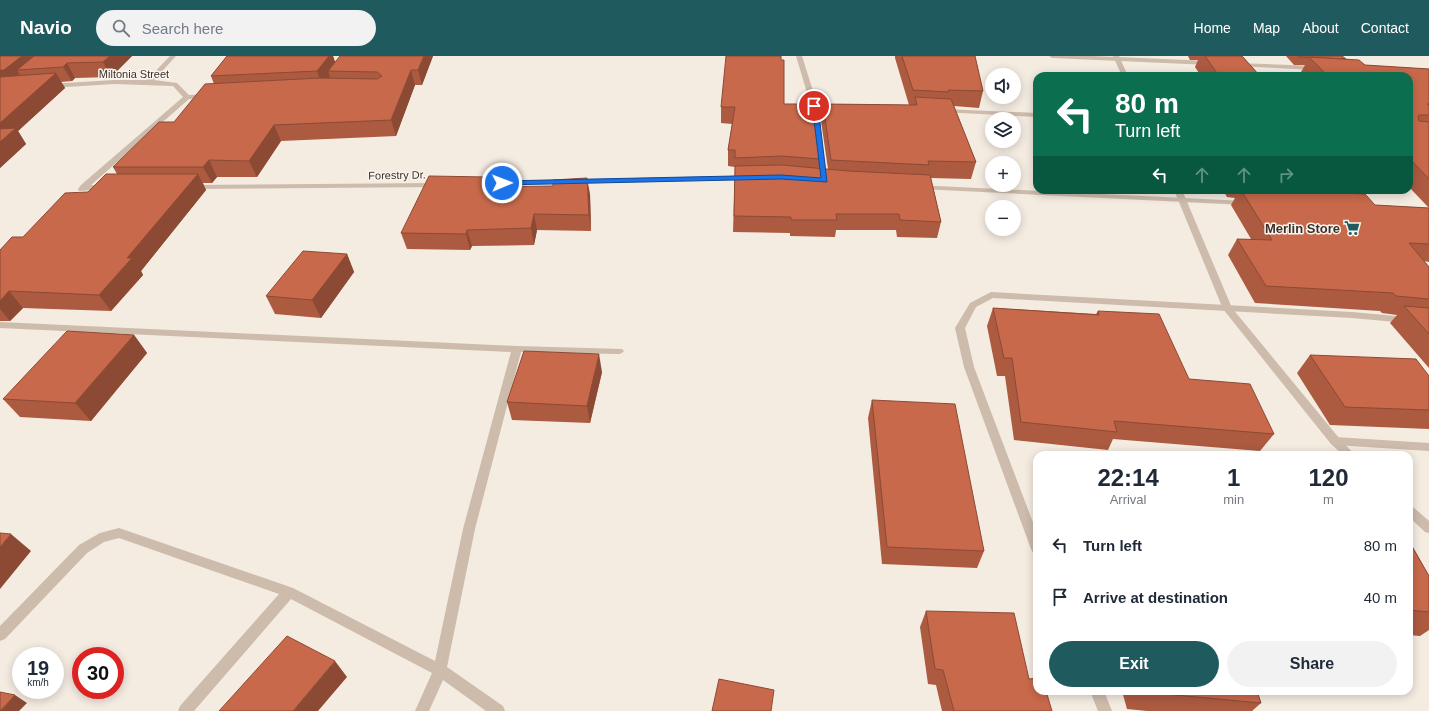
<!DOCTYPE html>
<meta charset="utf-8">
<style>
body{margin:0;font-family:Arial,sans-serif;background:#f2f2f3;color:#1f2937;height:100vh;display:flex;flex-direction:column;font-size:15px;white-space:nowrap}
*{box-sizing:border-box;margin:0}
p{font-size:13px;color:#747a83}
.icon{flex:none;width:22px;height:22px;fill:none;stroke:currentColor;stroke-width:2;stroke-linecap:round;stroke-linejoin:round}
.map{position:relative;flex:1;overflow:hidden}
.panel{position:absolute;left:1033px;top:395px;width:380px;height:244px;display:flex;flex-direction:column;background:#fff;border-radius:12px;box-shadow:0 2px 10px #0003}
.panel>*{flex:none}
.guide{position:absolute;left:1033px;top:16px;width:380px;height:122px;border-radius:12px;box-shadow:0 2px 10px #0003;background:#0b6e4f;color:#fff;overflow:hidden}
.fabs{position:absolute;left:985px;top:12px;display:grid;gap:8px}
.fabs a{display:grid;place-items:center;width:36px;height:36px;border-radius:50%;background:#fff;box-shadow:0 2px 10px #0003;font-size:20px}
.speed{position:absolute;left:12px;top:591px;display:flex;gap:8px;font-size:20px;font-weight:700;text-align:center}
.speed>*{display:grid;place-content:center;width:52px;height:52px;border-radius:50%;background:#fff;box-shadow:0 2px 10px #0003;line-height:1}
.speed small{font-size:10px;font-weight:400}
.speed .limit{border:6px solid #d22;background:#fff;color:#111}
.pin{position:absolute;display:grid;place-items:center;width:34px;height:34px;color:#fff;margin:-17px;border:2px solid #fff;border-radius:50%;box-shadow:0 1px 4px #0007}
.me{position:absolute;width:44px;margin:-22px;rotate:89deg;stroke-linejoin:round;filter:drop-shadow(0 0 3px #0008)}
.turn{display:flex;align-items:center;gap:14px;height:84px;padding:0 16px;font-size:18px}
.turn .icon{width:52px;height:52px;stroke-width:2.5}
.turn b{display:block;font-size:28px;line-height:34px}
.lanes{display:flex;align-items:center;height:38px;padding:0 16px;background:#0003;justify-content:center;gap:20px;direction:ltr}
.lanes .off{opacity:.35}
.eta{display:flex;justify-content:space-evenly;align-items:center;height:68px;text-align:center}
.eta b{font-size:24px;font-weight:700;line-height:28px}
.primary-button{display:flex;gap:8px;margin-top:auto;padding:8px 16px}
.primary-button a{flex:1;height:46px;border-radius:24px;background:#1f5a5e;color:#fff;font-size:16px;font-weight:700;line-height:46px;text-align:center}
.primary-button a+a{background:#f2f2f3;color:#1f2937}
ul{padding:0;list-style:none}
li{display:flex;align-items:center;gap:12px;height:52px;padding:0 16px}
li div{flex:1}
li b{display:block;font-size:15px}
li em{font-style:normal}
header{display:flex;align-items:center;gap:24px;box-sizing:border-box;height:56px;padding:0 20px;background:#1f5a5e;color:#fff}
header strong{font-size:19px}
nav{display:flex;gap:22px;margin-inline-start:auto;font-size:14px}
.search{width:280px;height:36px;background:#f2f2f3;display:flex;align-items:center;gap:10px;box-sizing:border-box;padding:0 14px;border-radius:22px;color:#747a83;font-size:15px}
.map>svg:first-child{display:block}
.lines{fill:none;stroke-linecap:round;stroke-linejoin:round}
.minor{fill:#cdbbac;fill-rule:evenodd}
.tertiary{fill:#cdbbac;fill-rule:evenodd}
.wall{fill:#ac5a40}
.shaded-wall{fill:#8c4a34}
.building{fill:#c8694b;stroke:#8c4a34}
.route{fill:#1a73e8;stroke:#114b97}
.labels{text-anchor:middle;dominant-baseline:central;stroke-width:3;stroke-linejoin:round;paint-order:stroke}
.far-street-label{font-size:11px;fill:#3b302b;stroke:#fbf5ee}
.poi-label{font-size:13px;font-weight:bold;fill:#3b302b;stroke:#fbf5ee;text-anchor:end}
</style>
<header>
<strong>Navio</strong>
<div class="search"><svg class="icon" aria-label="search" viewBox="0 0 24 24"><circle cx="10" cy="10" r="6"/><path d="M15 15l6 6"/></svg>Search here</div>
<nav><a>Home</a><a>Map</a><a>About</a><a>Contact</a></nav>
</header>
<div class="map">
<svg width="1429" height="655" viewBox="0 0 1429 655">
<rect width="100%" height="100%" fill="#f4ebe1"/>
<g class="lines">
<!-- minor -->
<g class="minor">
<path d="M170,0h6l-22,24 23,3 12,12 19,-1 3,2 -3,2 -19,1 -98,86h18v4l-30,2 -1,-2 3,-4 102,-88 -10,-11 -59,-2 -64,4 -3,-2 3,-2 64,-4h33z"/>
<path d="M796,0h6l15,48 19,1 3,2 -3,2 -18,-1 10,73 -4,2 -4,-2 -9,-75z"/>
<path d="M1049,0h44l117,5 3,2 -3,2 -158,-7z"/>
<path d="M1236,7l80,3 3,2 -3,2 -82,-4 -1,-1z"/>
<path d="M944,53l93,4v4l-95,-5v-2z"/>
<path d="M748,120h3v4l-275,6 -4,-2 4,-2z"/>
<path d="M438,127l4,2 -1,2 -249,2 -4,-2 4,-2z"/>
<path d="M917,129l328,16 4,2 -4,2 -325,-16h-3z"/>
<path d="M991,236l361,20 77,7v6l-77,-7 -359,-20 -17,9 -11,21 9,39 63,166v21l-4,-1 -2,-4 -67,-182 -9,-39 15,-25z"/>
<path d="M0,266l517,24 105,3 2,2 -2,2 -3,1 -98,-2 -46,177 -28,138 56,39 2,5h-19l-43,-31 -14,31h-14l17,-38 -141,-74 -97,112h-16l2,-5 99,-112 -160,-56 -15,4 -17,11 -82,86 -5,2v-15l79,-81 21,-12 19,-5 174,60 142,73 28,-132 48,-177 -511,-24z"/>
<path d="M1335,381l94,6v8l-94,-6 -4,-1 -1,-3 1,-3z"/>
<path d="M1090,635h14l8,20h-14z"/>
</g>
<!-- tertiary -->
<g class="tertiary">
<path d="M1113,0h6l9,20h-6z"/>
<path d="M1174,134h8l50,118 107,130 16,17h-12l-12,-11 -108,-135z"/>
<path d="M1409,449l4,2 16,14v12l-4,-1 -16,-15z"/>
</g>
</g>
<!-- wall -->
<g class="wall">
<path d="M0,0h132l-21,21 -36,1 -3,3 -11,1 4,6 -47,43 8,13 -26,24z"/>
<path d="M227,0h106l2,6 98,-6 -11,29h-7l-19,51 -115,5 -24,36h-40l-5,6h-9l3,7 -65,81 2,4 -32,36 -88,-3 -13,13h-10v-71l23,-13 65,-45 29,-18 -4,-7 61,-45 40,-38 -3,-8z"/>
<path d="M895,0h80l8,35 -4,17 -25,-2 22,56 -5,17 -40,-1 10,44 -4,16 -40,-1 -1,-7h-60l-1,7 -45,-1v-3l-57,-1 2,-65 -7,-1v-16l4,-26 -11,-1v-16l63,-3 36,55 -1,9 9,1 -7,-48 2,-17 86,1 -14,-47z"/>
<path d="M1188,0h54l18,20h-59l-6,-9 3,-7h-8z"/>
<path d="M1286,0h56l4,3 19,6 64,4v139l-20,-21v-111h-104l-4,-4 4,-7h-11z"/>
<path d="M488,121l3,10 99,7 1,37 -54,-1 -3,15 -62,1 -2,4 -63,-1 -6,-16z"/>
<path d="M1223,134h134l-3,4 21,11 54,3v54l-5,-1 5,6v101l-39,-45 7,-8 -15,-2 -2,-2 -125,-8 -27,-48 9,-16h14l-20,-34 4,-7 -8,-1z"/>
<path d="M347,198l7,18 -33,46 -46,-4 -9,-18z"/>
<path d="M993,252l103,6 2,-3 91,68 85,55 -14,17 -147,-12 -5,11 -94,-10 -9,-64h-8l-10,-50z"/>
<path d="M134,279l13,18 -56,68 -71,-4 -17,-18z"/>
<path d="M1310,299l119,21v53l-99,-4 -33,-52z"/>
<path d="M602,316l-12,51 -78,-3 -5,-18z"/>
<path d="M872,344l112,151 -7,17 -95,-4 -14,-146z"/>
<path d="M1409,485l20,35v54l-9,6 -11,-1z"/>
<path d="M926,555l103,68 23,32h-110l-6,-26 -8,-1 -8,-57z"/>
<path d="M1122,635h135l4,12 -9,8h-105l-20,-2z"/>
</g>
<!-- shaded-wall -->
<g class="shaded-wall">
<path d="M22,0h28l-33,14 5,8 -22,8v-16z"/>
<path d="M110,0h22l-21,21 -8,-15z"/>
<path d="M329,0h4l4,12 -9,3 2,6 -7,10 -6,-16z"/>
<path d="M424,0h9l-11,29 -4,-15z"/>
<path d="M67,7l8,15 -3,3 -9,-14z"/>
<path d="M411,14l4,15 -19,51 -5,-16z"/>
<path d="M56,17l9,15 -47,43 8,13 -26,24v-45z"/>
<path d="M274,69l7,16 -24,36 -8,-16z"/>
<path d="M209,104l8,17 -5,6 -9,-16z"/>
<path d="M198,118l8,16 -65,81 2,4 -32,36 -12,-16 28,-37z"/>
<path d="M488,121l4,16 -8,-6z"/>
<path d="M587,122l3,16 1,37 -2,-16z"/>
<path d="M534,158l3,16 -3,15 -3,-17z"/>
<path d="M467,174l5,16 -2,4 -4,-16z"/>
<path d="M347,198l7,18 -33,46 -9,-18z"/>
<path d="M9,235l14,17 -13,13 -10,-12v-8z"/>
<path d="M134,279l13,18 -56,68 -16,-18z"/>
<path d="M599,298l3,18 -12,51 -3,-17z"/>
<path d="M11,478l20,17 -31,38v-42z"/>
<path d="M335,605l12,16 -29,34h-25z"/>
<path d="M15,639l12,8 -8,8h-19z"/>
</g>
<!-- building -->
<g class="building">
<path d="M0,0h22l-18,14h-4z"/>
<path d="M34,0h76l-7,6 -36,1 -4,4 -46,3z"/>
<path d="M227,0h102l-12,15 -106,5z"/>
<path d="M340,0h84l-6,14h-7l-20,50 -117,5 -25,36 -40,-1 -6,7h-90l46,-45h15l31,-38 115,-6 57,1 5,-3 -5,-4 -49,-1z"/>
<path d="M726,0h55v4h3v44h29l7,55 -38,-3 -47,2v-8h-7l7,-43h-14z"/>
<path d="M902,0h73l8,35 -35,-1 1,2 -36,-2z"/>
<path d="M1205,0h37l18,20h-41z"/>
<path d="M1298,0h44l4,3 -47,-2z"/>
<path d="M1309,1l50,3 6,5 64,4v35h-2l2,1v10h-9l-2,1 1,5 10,1v57l-20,-21v-82h-81z"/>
<path d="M56,17l-56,50v-46z"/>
<path d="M915,41l36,2 25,63 -48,-1 1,4 -98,-5 -8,-56 94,1z"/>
<path d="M16,72l-16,14v-13z"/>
<path d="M782,109l66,6 82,4 11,47 -41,-2 -1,-6h-63l1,6h-46v-3l-57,-1 1,-50z"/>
<path d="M106,118h92l-71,84h5l-33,37 -90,-4 -9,10v-51l12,-13h11l42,-44 23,-1z"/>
<path d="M429,120l59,1 -4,10 69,-1v-6l34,-2 2,37 -55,-1 -3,14 -64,2 -1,4 -65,-1z"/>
<path d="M1241,134h32l92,4 10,11 54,3v36l-20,-1 20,24v32l-33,-3 -3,-3 -127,-7 -29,-47 35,1z"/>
<path d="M303,195l44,3 -35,46 -46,-4z"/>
<path d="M1404,250l25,2v26z"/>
<path d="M993,252l106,7 -1,-4 61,3 30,65 61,5 24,50 -160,-13 3,11 -96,-10 -9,-64h-8z"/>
<path d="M67,275l67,4 -59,68 -72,-4z"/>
<path d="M524,295l75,3 -12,52 -80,-4z"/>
<path d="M1310,299l106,4 13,17v34l-84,-3z"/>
<path d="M872,344l83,4 29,147 -97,-4z"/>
<path d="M0,477l11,1 -11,13z"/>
<path d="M1409,485l20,35v36l-20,-2z"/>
<path d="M926,555l88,2 15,66 8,-1v13h9l6,20h-98l-11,-41 -8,-1z"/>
<path d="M287,580l48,25 -42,50h-74z"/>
<path d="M719,623l55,11 -3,21h-59z"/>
<path d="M1143,635h114l4,12 -118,-11z"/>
<path d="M0,636l15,3 -15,16z"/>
</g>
<!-- route -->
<path class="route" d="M812,48l6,2 9,76 -46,-3 -279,6 -4,-2 4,-2 279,-6 40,3z"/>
<!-- icons -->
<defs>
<symbol id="supermarket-bare" viewBox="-9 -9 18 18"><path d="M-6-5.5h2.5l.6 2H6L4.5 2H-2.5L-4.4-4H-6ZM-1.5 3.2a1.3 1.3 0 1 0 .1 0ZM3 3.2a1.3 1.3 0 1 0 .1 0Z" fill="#1f5a5e" stroke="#fbf5ee" stroke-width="2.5" paint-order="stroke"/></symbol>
</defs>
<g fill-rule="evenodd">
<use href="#supermarket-bare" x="1341" y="161" width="22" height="22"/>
</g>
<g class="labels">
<!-- far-street labels -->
<g class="far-street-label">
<text x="134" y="18">Miltonia Street</text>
<text transform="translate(397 119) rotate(-1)">Forestry Dr.</text>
</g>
<!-- poi labels -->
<g class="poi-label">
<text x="1340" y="172">Merlin Store</text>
</g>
</g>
</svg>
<div class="fabs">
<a><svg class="icon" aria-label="sound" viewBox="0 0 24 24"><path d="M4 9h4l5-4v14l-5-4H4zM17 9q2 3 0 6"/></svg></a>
<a><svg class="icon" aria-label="layers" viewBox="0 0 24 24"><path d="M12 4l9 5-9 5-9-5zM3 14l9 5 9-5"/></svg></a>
<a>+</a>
<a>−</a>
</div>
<div class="speed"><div>19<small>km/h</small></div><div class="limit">30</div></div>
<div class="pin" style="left:814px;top:50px;background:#d93025"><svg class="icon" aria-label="arrive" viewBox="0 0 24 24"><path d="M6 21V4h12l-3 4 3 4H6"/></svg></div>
<svg class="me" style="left:502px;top:127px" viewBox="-20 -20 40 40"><circle r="17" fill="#1a73e8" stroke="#fff" stroke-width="3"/><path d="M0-11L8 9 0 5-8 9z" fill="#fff"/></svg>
<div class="guide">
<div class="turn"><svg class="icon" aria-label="left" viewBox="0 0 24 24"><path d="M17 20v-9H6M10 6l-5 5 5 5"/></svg><div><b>80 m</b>Turn left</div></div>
<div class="lanes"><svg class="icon" aria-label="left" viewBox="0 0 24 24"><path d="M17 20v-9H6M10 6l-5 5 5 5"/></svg><svg class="icon off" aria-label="ahead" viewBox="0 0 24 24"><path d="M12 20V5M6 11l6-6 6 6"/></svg><svg class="icon off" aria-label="ahead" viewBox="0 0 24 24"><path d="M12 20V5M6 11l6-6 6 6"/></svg><svg class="icon off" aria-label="right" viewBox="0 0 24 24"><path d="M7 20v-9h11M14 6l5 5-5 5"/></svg></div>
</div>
<section class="panel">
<div class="eta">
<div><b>22:14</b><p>Arrival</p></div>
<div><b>1</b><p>min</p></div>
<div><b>120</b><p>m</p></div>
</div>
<ul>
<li><svg class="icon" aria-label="left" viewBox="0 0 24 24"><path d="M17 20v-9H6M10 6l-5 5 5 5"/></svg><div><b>Turn left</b></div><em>80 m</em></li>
<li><svg class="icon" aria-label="arrive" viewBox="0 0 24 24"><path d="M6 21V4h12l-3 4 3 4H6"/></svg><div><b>Arrive at destination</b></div><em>40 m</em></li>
</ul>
<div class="primary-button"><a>Exit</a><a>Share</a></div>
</section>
</div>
